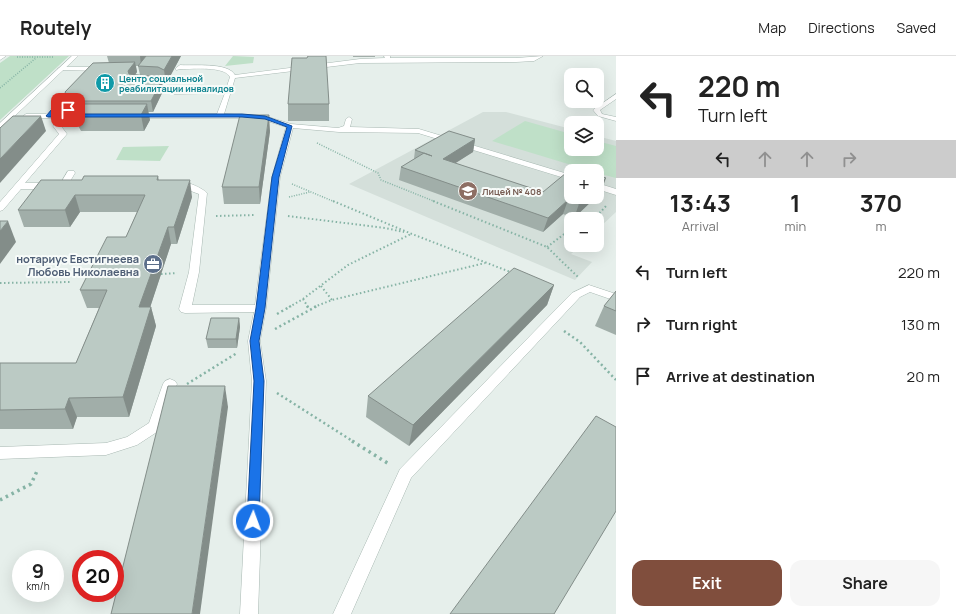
<!DOCTYPE html>
<meta charset="utf-8">
<style>
body{margin:0;font-family:Manrope,sans-serif;background:#f6f6f6;color:#222;height:100vh;display:flex;flex-direction:column;font-size:15px;white-space:nowrap}
*{box-sizing:border-box;margin:0}
p{font-size:13px;color:#767676}
.icon{flex:none;width:22px;height:22px;fill:none;stroke:currentColor;stroke-width:2;stroke-linecap:round;stroke-linejoin:round}
.map{position:relative;flex:1;overflow:hidden}
.side{display:flex;flex-direction:column;background:#fff;width:340px}
.side>*{flex:none}
.guide{background:#fff;color:#222;overflow:hidden}
.buttons{position:absolute;left:564px;top:12px;display:grid;gap:8px}
.buttons a{display:grid;place-items:center;width:40px;height:40px;border-radius:8px;background:#fff;box-shadow:0 4px 16px #0002;font-size:20px}
.speed{position:absolute;left:12px;top:494px;display:flex;gap:8px;font-size:20px;font-weight:700;text-align:center}
.speed>*{display:grid;place-content:center;width:52px;height:52px;border-radius:50%;background:#fff;box-shadow:0 4px 16px #0002;line-height:1}
.speed small{font-size:10px;font-weight:400}
.speed .limit{border:6px solid #d22;background:#fff;color:#111}
.pin{position:absolute;display:grid;place-items:center;width:34px;height:34px;color:#fff;margin:-17px;border-radius:8px;box-shadow:0 2px 6px #0006}
.me{position:absolute;width:44px;margin:-22px;rotate:2deg;stroke-linejoin:round;filter:drop-shadow(0 0 3px #0008)}
.turn{display:flex;align-items:center;gap:14px;height:84px;padding:0 16px;font-size:18px}
.turn .icon{width:52px;height:52px;stroke-width:2.5}
.turn b{display:block;font-size:28px;line-height:34px}
.lanes{display:flex;align-items:center;height:38px;padding:0 16px;background:#0003;justify-content:center;gap:20px;direction:ltr}
.lanes .off{opacity:.35}
.eta{display:flex;justify-content:space-evenly;align-items:center;height:68px;text-align:center}
.eta b{font-size:24px;font-weight:700;line-height:28px}
.action{display:flex;gap:8px;margin-top:auto;padding:8px 16px}
.action a{flex:1;height:46px;border-radius:12px;background:#804e3d;color:#fff;font-size:16px;font-weight:700;line-height:46px;text-align:center}
.action a+a{background:#f6f6f6;color:#222}
ul{padding:0;list-style:none}
li{display:flex;align-items:center;gap:12px;height:52px;padding:0 16px}
li div{flex:1}
li b{display:block;font-size:15px}
li em{font-style:normal}
header{display:flex;align-items:center;gap:24px;box-sizing:border-box;height:56px;padding:0 20px;background:#fff;border-bottom:1px solid #e0e0e0}
header strong{font-size:19px}
nav{display:flex;gap:22px;margin-inline-start:auto;font-size:14px}
main{display:flex;flex:1;min-height:0}
.map>svg:first-child{display:block}
.built{fill:#d4dfda;fill-rule:evenodd}
.green{fill:#bfe0c8}
.lines{fill:none;stroke-linecap:round;stroke-linejoin:round}
.lane-casing{stroke:#a8b8b2;stroke-width:1}
.street-casing{stroke:#a8b8b2;stroke-width:1}
.path-far3{stroke:#86b3a5;stroke-width:1.5;stroke-dasharray:1 1.5;stroke-linecap:butt}
.path-far2{stroke:#86b3a5;stroke-width:2;stroke-dasharray:1.5 2.5;stroke-linecap:butt}
.path-far1{stroke:#86b3a5;stroke-width:2.5;stroke-dasharray:2 3;stroke-linecap:butt}
.path{stroke:#86b3a5;stroke-width:3.5;stroke-dasharray:2.5 4;stroke-linecap:butt}
.lane{fill:#fff;fill-rule:evenodd}
.street{fill:#fff;fill-rule:evenodd}
.wall{fill:#a1aea9;fill-rule:evenodd}
.shaded-wall{fill:#838d89}
.building{fill:#bbcac4;stroke:#838d89}
.route{fill:#1a73e8;stroke:#114b97}
.labels{text-anchor:middle;dominant-baseline:central;stroke-width:4;stroke-linejoin:round;paint-order:stroke}
.far-culture-label{font-size:9px;font-weight:bold;fill:#0d838f;stroke:#f7fbf9;text-anchor:start}
.far-education-label{font-size:9px;font-weight:bold;fill:#785e54;stroke:#f7fbf9;text-anchor:start}
.service-label{font-size:11px;font-weight:bold;fill:#4e5e75;stroke:#f7fbf9;text-anchor:end}
</style>
<header>
<strong>Routely</strong>
<nav><a>Map</a><a>Directions</a><a>Saved</a></nav>
</header>
<main>
<div class="map">
<svg width="616" height="558" viewBox="0 0 616 558">
<rect width="100%" height="100%" fill="#e6efeb"/>
<!-- built -->
<path class="built" d="M483,56h23l65,17v20h26v-13l19,5v71l-19,18v-11h-26v26h10l-10,9 21,8 -17,18 -226,-96zM571,115h26v26h-26z"/>
<!-- green -->
<g class="green">
<path d="M10,0h59l-69,64v-57z"/>
<path d="M233,0l21,1 -1,6 -28,3z"/>
<path d="M525,65l46,13v15h26v-8l19,5v32l-19,-5v-2h-6l-99,-30z"/>
<path d="M169,90l-9,15 -44,-1 7,-13z"/>
</g>
<g class="lines">
<defs>
<g id="lane">
<path d="M384,0h6v2h126l27,-2 -9,5 -18,1 -156,1 -125,15 -11,36 41,2 26,8 47,4 6,-2 2,-7 3,-2 3,2 -2,8 69,2 152,46v5l-153,-47 -79,-1 -46,-4 -13,49 -14,131 -6,33 6,40 -8,233h-18l12,-233 -4,-40 6,-29 -69,1 -4,-1 -2,-3 10,-37 10,-78 -19,-7 -7,-1 -1,-2c7,-7 29,3 35,9l-8,79 -7,33h63l17,-128 14,-50 -22,-7 -22,-2h-110l-3,-2 3,-2h85l8,-21 -51,1 -15,-7 -12,-1 -3,-2c10,-7 22,5 32,6 15,2 35,-1 50,-1l4,-12c-5,-11 -37,-8 -49,-8l-5,1v-2l4,-3c13,1 48,-3 55,10l125,-16 25,-1z"/>
<path d="M61,11h42l3,2 -3,2 -44,-1 -1,-1z"/>
<path d="M74,28l5,1 -26,29h37l3,2 -3,2h-22l-7,8 6,8 -42,49h26l4,3 -4,3h-30l-18,21 -3,1v-9l59,-68 -6,-8 7,-8h-34l-3,-2 3,-2h20z"/>
<path d="M616,38v5l-16,11 2,4 14,3v4l-18,-5 -5,-6 1,-1z"/>
<path d="M68,115h6l1,2 -9,15h-6l-1,-2z"/>
<path d="M597,127l19,6v6l-19,-6z"/>
<path d="M589,229l27,9v7l-26,-9 -10,5 -169,181 -60,136h-18l67,-145 172,-176z"/>
<path d="M170,323l5,2 2,3 -15,42 -2,4 -23,15 -31,10 -106,4v-12l106,-4 21,-6 22,-14 14,-39 2,-3z"/>
</g>
<g id="street">
<path d="M0,0h6l-6,4z"/>
<path d="M72,0h6l-76,72 -2,1v-6z"/>
</g>
</defs>
<!-- lane casing -->
<use href="#lane" class="lane-casing"/>
<!-- street casing -->
<use href="#street" class="street-casing"/>
<!-- path-far3 -->
<g class="path-far3">
<path d="M17,1h37"/>
<path d="M0,32l36,-30"/>
<path d="M317,87l61,30 3,7 55,22"/>
<path d="M292,128l43,18"/>
<path d="M289,141l21,-5"/>
</g>
<!-- path-far2 -->
<g class="path-far2">
<path d="M333,145l79,33 101,39"/>
<path d="M433,145l114,46 32,31"/>
<path d="M216,160l39,-1"/>
<path d="M288,160l97,12 19,4"/>
<path d="M594,163l13,-14"/>
<path d="M547,191l24,-18"/>
<path d="M161,218l16,-1"/>
<path d="M0,227l71,-1"/>
<path d="M321,230l11,14"/>
<path d="M303,243l5,8"/>
<path d="M289,251l14,-8 45,-34 63,-31"/>
<path d="M314,251l18,-7 153,-37"/>
</g>
<!-- path-far1 -->
<g class="path-far1">
<path d="M307,250l2,3"/>
<path d="M277,258l14,-8"/>
<path d="M275,273l42,-23"/>
<path d="M564,275l16,11 36,38"/>
<path d="M187,328l50,-31"/>
<path d="M277,337l77,49"/>
</g>
<!-- path -->
<g class="path">
<path d="M352,385l37,23"/>
<path d="M0,444l31,-16 7,-15"/>
</g>
<!-- lane -->
<use href="#lane" class="lane"/>
<!-- street -->
<use href="#street" class="street"/>
</g>
<!-- wall -->
<g class="wall">
<path d="M107,0h74l-15,28 -4,-2 1,9 -10,21h-5l2,8 -6,11h-63l-6,-11 -1,-8h-2l-4,-8 -3,-12 44,-29zM136,10h3h-1l2,9h-5l2,-3z"/>
<rect x="353" y="0" width="22" height="1"/>
<path d="M307,2l22,46v17h-41v-17z"/>
<path d="M270,75l-10,73h-36l-2,-17z"/>
<path d="M475,83l-2,13 -18,11 88,29 53,5 -22,21 -11,-4 -20,18 -144,-52 2,-13 13,-8 1,-9z"/>
<path d="M158,120l1,4 33,17 -15,47h-6l-21,63h1l5,19 -27,91h-52l-4,12h-73v-66h76l23,-55h-12l-7,-18 46,-53 11,-25h-57l-10,15h-46l-6,-17 64,-30z"/>
<path d="M554,229l-7,20 -138,141 -43,-29 2,-21z"/>
<path d="M616,235v44l-21,-9 9,-20z"/>
<path d="M239,262l1,9 -3,21h-29l-2,-9z"/>
</g>
<!-- shaded-wall -->
<g class="shaded-wall">
<path d="M140,0h8l-7,10z"/>
<path d="M172,0h9l-15,28 -2,-14z"/>
<path d="M135,6l2,10 -7,10 -2,-11z"/>
<path d="M162,24l1,11 -10,21 -2,-11z"/>
<path d="M147,48l3,16 -6,11 -3,-16z"/>
<path d="M269,59l1,16 -10,73 -1,-17z"/>
<path d="M41,60l5,15 -46,52v-24z"/>
<path d="M475,83l-2,13 -33,21 3,-14z"/>
<path d="M606,122l-5,14 -4,4v-10z"/>
<path d="M190,124l2,17 -15,47 -3,-17z"/>
<path d="M75,139l5,17 -10,15 -5,-17z"/>
<path d="M586,141h10l-22,21 5,-14z"/>
<path d="M568,144l-5,14 -20,18 5,-14z"/>
<path d="M8,165l8,21 -16,22v-33z"/>
<path d="M168,171l3,17 -27,82 -5,-19z"/>
<path d="M554,229l-7,20 -138,141 4,-21z"/>
<path d="M151,251l5,19 -27,91 -6,-20z"/>
<path d="M239,262l1,9 -3,21 -1,-9z"/>
<path d="M225,330l3,21 -28,207h-8z"/>
<path d="M69,342l8,19 -4,12 -8,-20z"/>
</g>
<!-- building -->
<g class="building">
<path d="M146,0h26l-8,14 -6,-3 -20,-1z"/>
<path d="M308,0h18l3,48h-41l4,-46h15z"/>
<path d="M135,6l-7,9 1,3 28,3 5,3 -11,21h-82l-4,-9 28,-29z"/>
<path d="M72,48h75l-6,11h-64z"/>
<path d="M240,59h29l-10,72h-37z"/>
<path d="M13,60h28l-41,43v-31z"/>
<path d="M449,75l26,8 -32,20 100,33 29,-24 11,3h-12v26h15l-7,7 -11,-4 -20,18 -147,-51 23,-14 8,3 -17,-6z"/>
<path d="M597,119l9,3 -9,8z"/>
<path d="M84,120h74l-1,4h33l-16,47h-6l-29,80h12l-28,90 -54,1 -4,11 -65,1v-47h76l31,-73h-27l27,-53h19l19,-42h-70l-10,15h-47l23,-30h41z"/>
<path d="M0,165h8l-8,10z"/>
<path d="M514,212l40,17 -141,140 -45,-29z"/>
<path d="M616,235v20l-12,-5z"/>
<path d="M211,262h28l-3,21h-30z"/>
<path d="M168,330h57l-33,228h-81z"/>
<path d="M596,360l20,11v84l-62,103h-104z"/>
</g>
<!-- route -->
<path class="route" d="M68,52l2,2 -1,1h-13l-3,3h189l23,2 27,10 -13,51 -14,131 -6,33 5,40 -5,140 -2,4 -4,1 -4,-1 -2,-4 7,-140 -4,-40 6,-33 16,-131 15,-50 -22,-8 -23,-2h-194l-2,-1 6,-7z"/>
<!-- icons -->
<defs>
<symbol id="building-disc" viewBox="-11 -11 22 22"><circle r="9.5" fill="#0f9aa8" stroke="#f7fbf9"/><path d="M-4-6H4V6H1V3H-1V6H-4ZM-2.5-4.3h1.7v1.8h-1.7ZM.8-4.3h1.7v1.8H.8ZM-2.5-1h1.7V.8h-1.7ZM.8-1h1.7V.8H.8Z" fill="#fff"/></symbol>
<symbol id="school-disc" viewBox="-11 -11 22 22"><circle r="9.5" fill="#8d6e63" stroke="#f7fbf9"/><path d="M0-5L7-2L0 1L-7-2ZM-4 1L0 2.5L4 1V4Q0 6-4 4Z" fill="#fff"/></symbol>
<symbol id="office-disc" viewBox="-11 -11 22 22"><circle r="9.5" fill="#5c6f8a" stroke="#f7fbf9"/><path d="M-6-3h4V-5.5h4V-3h4V5H-6ZM-1-4.5V-3h2v-1.5ZM-6 0V1H6V0Z" fill="#fff"/></symbol>
</defs>
<g fill-rule="evenodd">
<use href="#building-disc" x="94" y="16" width="22" height="22"/>
<use href="#school-disc" x="457" y="124" width="22" height="22"/>
<use href="#office-disc" x="142" y="197" width="22" height="22"/>
</g>
<g class="labels">
<!-- far-culture labels -->
<g class="far-culture-label">
<text x="119" y="22">Центр социальной<tspan x="119" dy="10">реабилитации инвалидов</tspan></text>
</g>
<!-- far-education labels -->
<g class="far-education-label">
<text x="482" y="135">Лицей № 408</text>
</g>
<!-- service labels -->
<g class="service-label">
<text x="139" y="202">нотариус Евстигнеева<tspan x="139" dy="13">Любовь Николаевна</tspan></text>
</g>
</g>
</svg>
<div class="buttons">
<a><svg class="icon" aria-label="search" viewBox="0 0 24 24"><circle cx="10" cy="10" r="6"/><path d="M15 15l6 6"/></svg></a>
<a><svg class="icon" aria-label="layers" viewBox="0 0 24 24"><path d="M12 4l9 5-9 5-9-5zM3 14l9 5 9-5"/></svg></a>
<a>+</a>
<a>−</a>
</div>
<div class="speed"><div>9<small>km/h</small></div><div class="limit">20</div></div>
<div class="pin" style="left:68px;top:54px;background:#d93025"><svg class="icon" aria-label="arrive" viewBox="0 0 24 24"><path d="M6 21V4h12l-3 4 3 4H6"/></svg></div>
<svg class="me" style="left:253px;top:465px" viewBox="-20 -20 40 40"><circle r="17" fill="#1a73e8" stroke="#fff" stroke-width="3"/><path d="M0-11L8 9 0 5-8 9z" fill="#fff"/></svg>
</div>
<section class="side">
<div class="guide">
<div class="turn"><svg class="icon" aria-label="left" viewBox="0 0 24 24"><path d="M17 20v-9H6M10 6l-5 5 5 5"/></svg><div><b>220 m</b>Turn left</div></div>
<div class="lanes"><svg class="icon" aria-label="left" viewBox="0 0 24 24"><path d="M17 20v-9H6M10 6l-5 5 5 5"/></svg><svg class="icon off" aria-label="ahead" viewBox="0 0 24 24"><path d="M12 20V5M6 11l6-6 6 6"/></svg><svg class="icon off" aria-label="ahead" viewBox="0 0 24 24"><path d="M12 20V5M6 11l6-6 6 6"/></svg><svg class="icon off" aria-label="right" viewBox="0 0 24 24"><path d="M7 20v-9h11M14 6l5 5-5 5"/></svg></div>
</div>
<div class="eta">
<div><b>13:43</b><p>Arrival</p></div>
<div><b>1</b><p>min</p></div>
<div><b>370</b><p>m</p></div>
</div>
<ul>
<li><svg class="icon" aria-label="left" viewBox="0 0 24 24"><path d="M17 20v-9H6M10 6l-5 5 5 5"/></svg><div><b>Turn left</b></div><em>220 m</em></li>
<li><svg class="icon" aria-label="right" viewBox="0 0 24 24"><path d="M7 20v-9h11M14 6l5 5-5 5"/></svg><div><b>Turn right</b></div><em>130 m</em></li>
<li><svg class="icon" aria-label="arrive" viewBox="0 0 24 24"><path d="M6 21V4h12l-3 4 3 4H6"/></svg><div><b>Arrive at destination</b></div><em>20 m</em></li>
</ul>
<div class="action"><a>Exit</a><a>Share</a></div>
</section>
</main>
